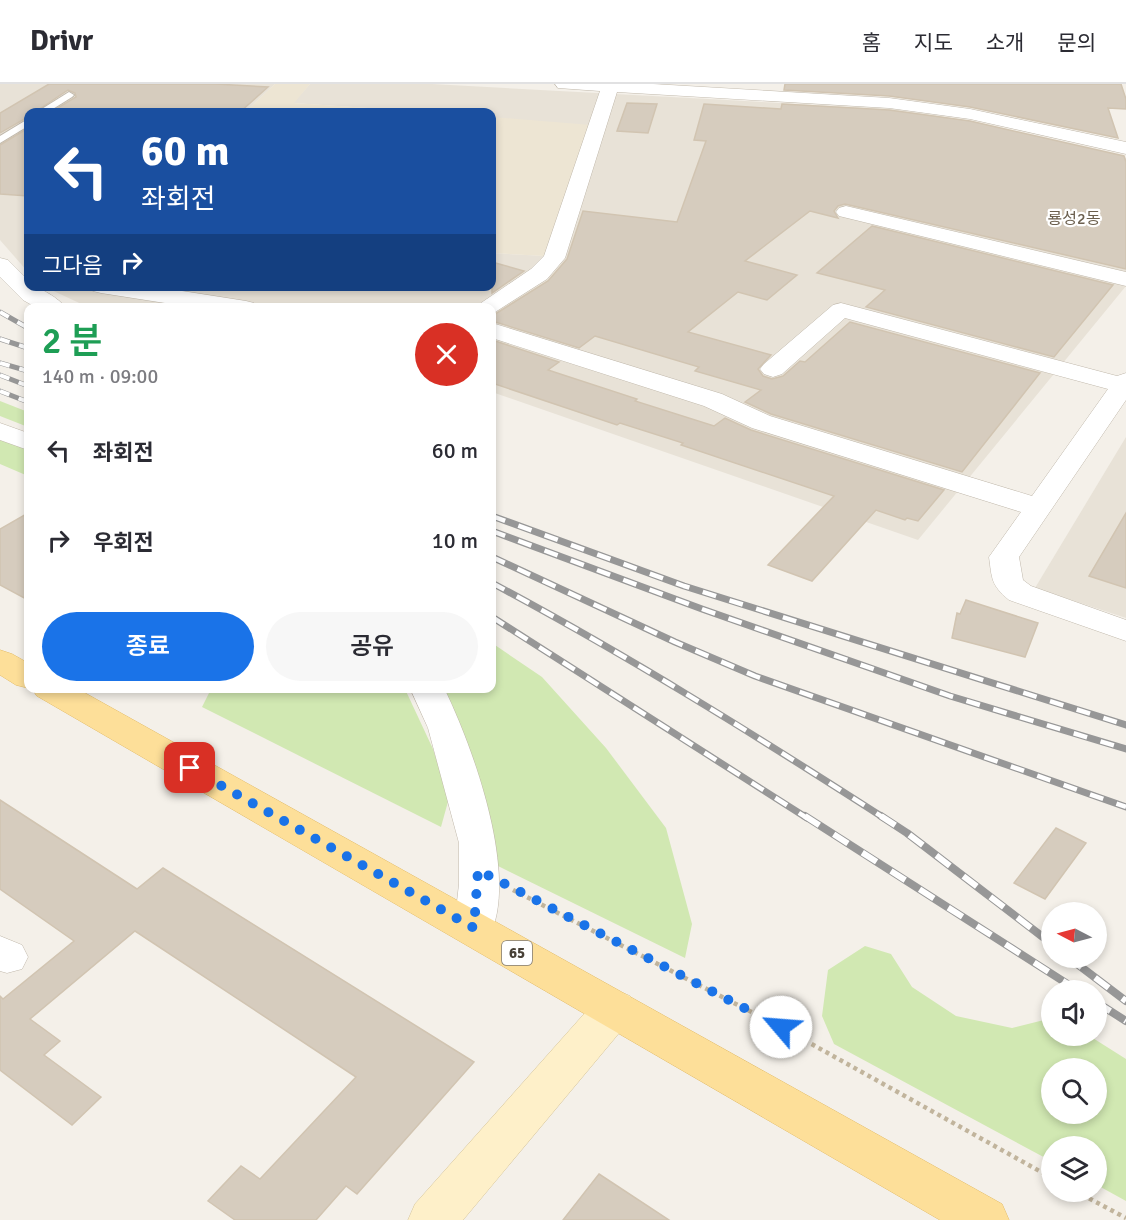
<!DOCTYPE html>
<html lang="ko">
<meta charset="utf-8">
<style>
body{margin:0;font-family:Signika,"Noto Sans KR",sans-serif;background:#f7f7f7;color:#2b2b33;height:100vh;display:flex;flex-direction:column;font-size:22px;white-space:nowrap}
*{box-sizing:border-box;margin:0}
p{font-size:20px;color:#7c7c81}
.icon{flex:none;width:33px;height:33px;fill:none;stroke:currentColor;stroke-width:2;stroke-linecap:round;stroke-linejoin:round}
.map{position:relative;flex:1;overflow:hidden}
.sheet{position:absolute;left:24px;top:219px;width:472px;height:390px;display:flex;flex-direction:column;background:#fff;border-radius:12px;box-shadow:0 3px 9px #0003}
.sheet>*{flex:none}
.guide{position:absolute;left:24px;top:24px;width:472px;height:183px;border-radius:12px;box-shadow:0 3px 9px #0003;background:#1a4fa0;color:#fff;overflow:hidden}
.needle{width:39px;rotate:276deg}
.controls{position:absolute;left:1041px;top:818px;display:grid;gap:12px}
.controls a{display:grid;place-items:center;width:66px;height:66px;border-radius:50%;background:#fff;box-shadow:0 3px 9px #0003;font-size:30px}
.pin{position:absolute;display:grid;place-items:center;width:51px;height:51px;color:#fff;margin:-26px;border-radius:12px;box-shadow:0 3px 9px #0006}
.me{position:absolute;width:66px;margin:-33px;rotate:297deg;stroke-linejoin:round;filter:drop-shadow(0 0 4px #0008)}
.turn{display:flex;align-items:center;gap:21px;height:126px;padding:0 18px;font-size:27px}
.turn .icon{width:78px;height:78px;stroke-width:2.5}
.turn b{display:block;font-size:42px;line-height:51px}
.then{display:flex;align-items:center;height:57px;padding:0 18px;background:#0003;gap:12px;font-size:22px}
.round{display:grid;place-items:center;flex:none;width:63px;height:63px;border-radius:32px;background:#f7f7f7}
.summary{display:flex;align-items:center;justify-content:space-between;height:102px;padding:0 18px}
h1{font-size:36px;font-weight:600;line-height:45px;color:#1e9e55}
.cta{display:flex;gap:12px;margin-top:auto;padding:12px 18px}
.cta a{flex:1;height:69px;border-radius:36px;background:#1a73e8;color:#fff;font-size:24px;font-weight:600;line-height:69px;text-align:center}
.cta a+a{background:#f7f7f7;color:#2b2b33}
ul{padding:0;list-style:none}
li{display:flex;align-items:center;gap:18px;height:90px;padding:0 18px}
li div{flex:1}
li b{display:block;font-size:22px}
li em{font-style:normal}
header{display:flex;align-items:center;gap:36px;box-sizing:border-box;height:84px;padding:0 30px;background:#fff;border-bottom:2px solid #e1e1e2}
header strong{font-size:28px}
nav{display:flex;gap:33px;margin-inline-start:auto;font-size:21px}
.map>svg:first-child{display:block}
.residential{fill:#e8e2d7}
.education{fill:#ede5d3}
.green{fill:#d1e8b2;fill-rule:evenodd}
.building{fill:#d6ccbe;stroke:#d1c4b1;stroke-width:1.5}
.lines{fill:none;stroke-linecap:round;stroke-linejoin:round}
.lane-casing{stroke:#c0b8ab;stroke-width:2}
.street-casing{stroke:#c0b8ab;stroke-width:1}
.secondary-casing{stroke:#d4c399;stroke-width:1}
.primary-casing{stroke:#e3bc68;stroke-width:1}
.path{stroke:#c1b49c;stroke-width:4.5;stroke-dasharray:4 4;stroke-linecap:butt}
.lane{fill:#fff;fill-rule:evenodd}
.street{fill:#fff;fill-rule:evenodd}
.secondary{fill:#fef0c9;fill-rule:evenodd}
.primary{fill:#fddf99;fill-rule:evenodd}
.rail-far2-casing{stroke:#979797;stroke-width:5}
.rail-far1-casing{stroke:#979797;stroke-width:7}
.rail-casing{stroke:#979797;stroke-width:8}
.rail-far2{stroke:#fff;stroke-width:4;stroke-dasharray:10;stroke-linecap:butt}
.rail-far1{stroke:#fff;stroke-width:4.5;stroke-dasharray:14;stroke-linecap:butt}
.rail{stroke:#fff;stroke-width:6;stroke-dasharray:17;stroke-linecap:butt}
.route{stroke:#1a73e8;stroke-width:10;stroke-dasharray:0 18}
.labels{text-anchor:middle;dominant-baseline:central;stroke-width:4.5;stroke-linejoin:round;paint-order:stroke}
.shield{fill:#fff;stroke:#7f7a73;stroke-width:1.5}
.shield-label{font-size:15px;font-weight:bold;fill:#484137}
.far-quarter-label{font-size:16px;fill:#6b5f4e;stroke:#fff}
</style>
<header>
<strong>Drivr</strong>
<nav><a>홈</a><a>지도</a><a>소개</a><a>문의</a></nav>
</header>
<div class="map">
<svg width="1126" height="1136" viewBox="0 0 1126 1136">
<rect width="100%" height="100%" fill="#f4f0e9"/>
<!-- residential -->
<g class="residential">
<path d="M0,0h275l-30,28h-103l-65,-5 -7,5h-42v31l-28,21z"/>
<path d="M310,0h122l459,25 49,7 186,42v128l-208,254 -426,-148v-84h-402l-45,-21 447,-1v-33l52,3 -52,-144h-64l-135,-9z"/>
<path d="M0,82l28,2v104l-28,-32z"/>
<path d="M1126,353v181l-91,-30z"/>
</g>
<!-- education -->
<g class="education">
<path d="M275,0h35l-16,19 134,9h-183z"/>
<path d="M492,33l99,8 -47,131 -52,-3z"/>
</g>
<!-- green -->
<g class="green">
<path d="M0,317l28,11v15l-28,-11z"/>
<path d="M0,354l28,11v27l-28,-12z"/>
<path d="M492,559l50,34 64,71 60,80 26,96 -7,34 -189,-93 -56,-176 52,-1z"/>
<path d="M211,605h194l28,60 16,49 -8,29 -239,-120z"/>
<path d="M865,862l26,8 21,33 44,29 56,12 32,-8 7,2 1,13h36l38,24v142l-29,-16 -1,-39h-44l-1,15 -217,-117 -12,-28 6,-46zM1052,984h44v45h-44z"/>
</g>
<!-- building -->
<g class="building">
<path d="M49,0h167l52,3 -28,25h-72l-36,-2 -4,2h-77l25,-15 -1,-4 -7,-3 -33,22h-7v5l-28,16v-20z"/>
<path d="M785,0h336l5,15v10l-18,-1 10,30 -148,-31 -81,-11 -105,-6z"/>
<path d="M627,19l30,1 -9,29 -31,-2z"/>
<path d="M704,20l77,5 1,-5 107,6 81,11 154,35 2,6v107l-281,-65 -7,2 -4,5 4,7 -28,-7 -65,50 52,14 -30,25 -29,-8 -50,40 83,23 -13,14 5,7 9,3 11,-3 17,-15 5,1 45,-40 190,51 -78,99 -191,-58 -26,-12 16,-12 -66,-19 4,-4 -104,-31 -16,12 -87,-27v-5l56,-35 19,-22 16,-48 94,11 29,-81 -12,-1z"/>
<path d="M28,44v68l-28,-2v-49z"/>
<path d="M872,142l241,59 -59,72 -188,-50 19,-17 -68,-17z"/>
<path d="M492,178l32,9 -32,22z"/>
<path d="M492,256l67,22 -11,8 89,29 -2,2 79,25 11,-8 26,12 193,60 -26,31 -11,-3 -2,2 -29,-10 -64,71 -44,-16 66,-69 -153,-51 2,-2 -63,-20 -3,2 -125,-42z"/>
<path d="M28,429v87l-28,-15v-56z"/>
<path d="M1126,429v75l-37,-12z"/>
<path d="M966,516l72,23 -13,34 -73,-19 5,-25 3,1z"/>
<path d="M0,716l137,89 26,-21 311,194 -117,132 -11,-8 -30,34h-81l-27,-19 33,-35 19,13 96,-102 -221,-146 -105,88 30,22 -16,14 57,42 -29,28 -72,-55v-74l3,3 71,-58 -74,-52z"/>
<path d="M1056,744l30,15 -41,56 -31,-16z"/>
<path d="M599,1090l70,46h-106z"/>
</g>
<g class="lines">
<defs>
<g id="lane">
<path d="M69,8l5,3 -2,2 -24,15h-11z"/>
<path d="M28,35v7l-28,17v-7z"/>
</g>
<g id="street">
<path d="M555,0h98l236,14 81,11 156,33v12l-156,-35 -81,-11 -272,-16 -52,166 -18,21 -55,35v-6h-14l3,-5 50,-34 13,-13 56,-165 -42,-3z"/>
<path d="M846,122l280,66v14l-287,-70 -3,-4 3,-4z"/>
<path d="M0,174l8,2 20,20v6c11,0 32,13 38,22h-29l-14,-8 -23,-23z"/>
<path d="M90,202h60l96,15 8,2 3,5h-60l-96,-15 -8,-2z"/>
<path d="M841,219l276,73 9,-3v27l-107,157 4,23 8,6 95,34v21l-117,-41c-18,-15 -17,-21 -20,-43l32,-45 -269,-84 -48,-22 -212,-68v-15l230,71 48,22 262,80 76,-107 -263,-71 -63,56 -9,3 -9,-3 -4,-5 4,-5 69,-59z"/>
<path d="M0,339l28,10v17l-28,-10z"/>
<path d="M410,604h34c29,59 77,191 44,251l-14,5 -14,-5 -6,-11 5,-44v-41l-31,-115z"/>
<path d="M0,852l22,9 6,12 -6,12 -15,4 -7,-2z"/>
</g>
<path id="secondary" d="M615,906l15,6 6,12 -6,12 -167,200h-55l7,-16 185,-208z"/>
<g id="primary">
<path d="M0,566l12,4 16,9v25l-12,-3 -16,-10z"/>
<path d="M32,604h44l926,516 7,16h-69l-903,-524z"/>
</g>
</defs>
<!-- lane casing -->
<use href="#lane" class="lane-casing"/>
<!-- street casing -->
<use href="#street" class="street-casing"/>
<!-- secondary casing -->
<use href="#secondary" class="secondary-casing"/>
<!-- primary casing -->
<use href="#primary" class="primary-casing"/>
<!-- path -->
<g class="path">
<path d="M513,806l268,137 271,151"/>
<path d="M1075,1107l51,27"/>
</g>
<!-- lane -->
<use href="#lane" class="lane"/>
<!-- street -->
<use href="#street" class="street"/>
<!-- secondary -->
<use href="#secondary" class="secondary"/>
<!-- primary -->
<use href="#primary" class="primary"/>
<defs>
<g id="rail-far2">
<path d="M0,228l28,16"/>
<path d="M0,255l28,9"/>
<path d="M0,279l28,8"/>
<path d="M0,291l28,11"/>
<path d="M0,307l28,11"/>
</g>
<g id="rail-far1">
<path d="M492,432l192,70 442,139"/>
<path d="M492,447l210,78 248,87 176,53"/>
<path d="M492,473l183,85 80,34 371,131"/>
<path d="M492,499c135,72 263,152 392,235"/>
<path d="M492,533l315,201"/>
</g>
<g id="rail">
<path d="M805,732l272,174"/>
<path d="M881,732l26,17 145,111"/>
<path d="M1068,873l58,44"/>
<path d="M1096,918l30,19"/>
</g>
</defs>
<!-- rail-far2 casing -->
<use href="#rail-far2" class="rail-far2-casing"/>
<!-- rail-far1 casing -->
<use href="#rail-far1" class="rail-far1-casing"/>
<!-- rail casing -->
<use href="#rail" class="rail-casing"/>
<!-- rail-far2 -->
<use href="#rail-far2" class="rail-far2"/>
<!-- rail-far1 -->
<use href="#rail-far1" class="rail-far1"/>
<!-- rail -->
<use href="#rail" class="rail"/>
</g>
<g class="lines">
<!-- route -->
<path class="route" d="M190,684l284,160 4,-58 303,157"/>
</g>
<g class="labels">
<!-- shield labels -->
<rect class="shield" x="502" y="857" width="30" height="24" rx="4.5"/>
<g class="shield-label">
<text x="517" y="869">65</text>
</g>
<!-- far-quarter labels -->
<g class="far-quarter-label">
<text x="1074" y="135">룡성2동</text>
</g>
</g>
</svg>
<div class="controls">
<a><svg class="needle" viewBox="-14 -14 28 28"><path d="M0-13l5 13h-10z" fill="#e53935"/><path d="M0 13l5-13h-10z" fill="#7c7c81"/></svg></a>
<a><svg class="icon" aria-label="sound" viewBox="0 0 24 24"><path d="M4 9h4l5-4v14l-5-4H4zM17 9q2 3 0 6"/></svg></a>
<a><svg class="icon" aria-label="search" viewBox="0 0 24 24"><circle cx="10" cy="10" r="6"/><path d="M15 15l6 6"/></svg></a>
<a><svg class="icon" aria-label="layers" viewBox="0 0 24 24"><path d="M12 4l9 5-9 5-9-5zM3 14l9 5 9-5"/></svg></a>
</div>
<div class="pin" style="left:190px;top:684px;background:#d93025"><svg class="icon" aria-label="arrive" viewBox="0 0 24 24"><path d="M6 21V4h12l-3 4 3 4H6"/></svg></div>
<svg class="me" style="left:781px;top:943px" viewBox="-20 -20 40 40"><circle r="19" fill="#fff"/><path d="M0-13L10 11 0 6-10 11z" fill="#1a73e8"/></svg>
<div class="guide">
<div class="turn"><svg class="icon" aria-label="left" viewBox="0 0 24 24"><path d="M17 20v-9H6M10 6l-5 5 5 5"/></svg><div><b>60 m</b>좌회전</div></div>
<div class="then">그다음<svg class="icon" aria-label="right" viewBox="0 0 24 24"><path d="M7 20v-9h11M14 6l5 5-5 5"/></svg></div>
</div>
<section class="sheet">
<div class="summary"><div><h1>2 분</h1><p>140 m · 09:00</p></div><a class="round" style="background:#d93025;color:#fff"><svg class="icon" aria-label="close" viewBox="0 0 24 24"><path d="M6 6l12 12M18 6L6 18"/></svg></a></div>
<ul>
<li><svg class="icon" aria-label="left" viewBox="0 0 24 24"><path d="M17 20v-9H6M10 6l-5 5 5 5"/></svg><div><b>좌회전</b></div><em>60 m</em></li>
<li><svg class="icon" aria-label="right" viewBox="0 0 24 24"><path d="M7 20v-9h11M14 6l5 5-5 5"/></svg><div><b>우회전</b></div><em>10 m</em></li>
</ul>
<div class="cta"><a>종료</a><a>공유</a></div>
</section>
</div>
